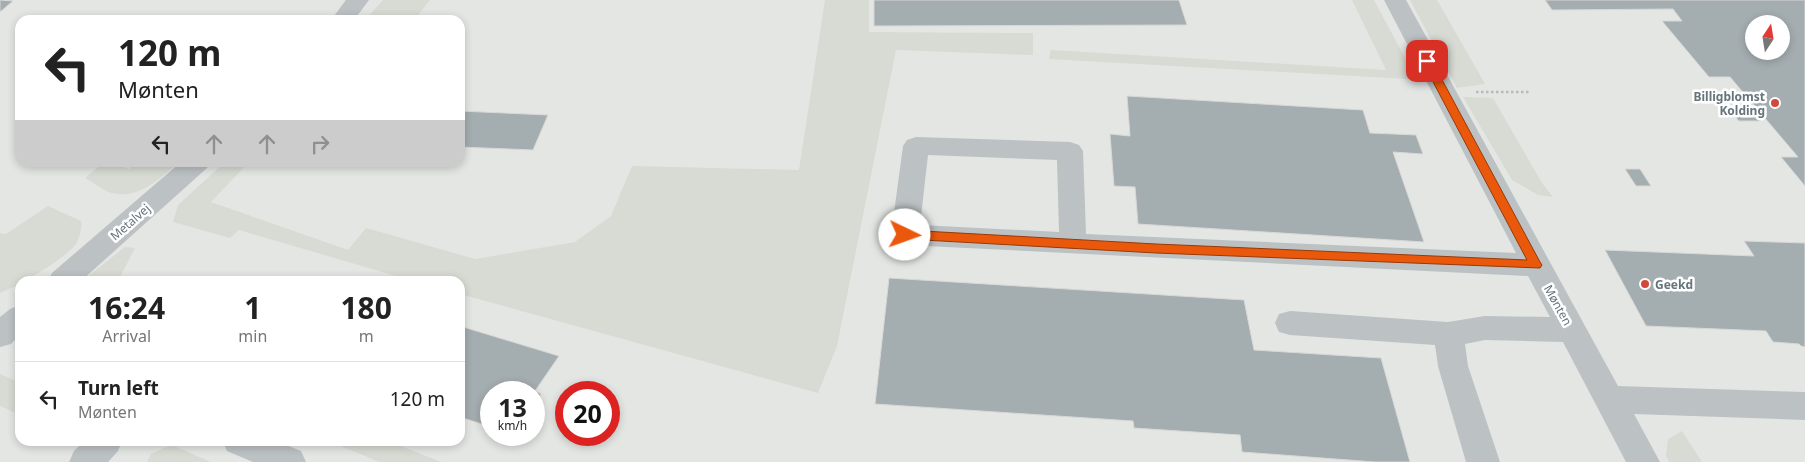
<!DOCTYPE html>
<meta charset="utf-8">
<style>
body{margin:0;font-family:"Noto Sans",sans-serif;background:#f2f2f2;color:#222;height:100vh;display:flex;flex-direction:column;font-size:19px;white-space:nowrap}
*{box-sizing:border-box;margin:0}
p{font-size:16px;color:#767676}
.icon{flex:none;width:28px;height:28px;fill:none;stroke:currentColor;stroke-width:2;stroke-linecap:round;stroke-linejoin:round}
.map{position:relative;flex:1;overflow:hidden}
.side{position:absolute;left:15px;top:276px;width:450px;height:170px;display:flex;flex-direction:column;background:#fff;border-radius:15px;box-shadow:0 2px 8px #0003}
.side>*{flex:none}
.top-card{position:absolute;left:15px;top:15px;width:450px;height:152px;border-radius:15px;box-shadow:0 2px 8px #0003;background:#fff;color:#222;overflow:hidden}
.needle{width:32px;rotate:12deg}
.fabs{position:absolute;left:1745px;top:15px;display:grid;gap:10px}
.fabs a{display:grid;place-items:center;width:45px;height:45px;border-radius:50%;background:#fff;box-shadow:0 2px 8px #0003;font-size:25px}
.speed{position:absolute;left:480px;top:381px;display:flex;gap:10px;font-size:25px;font-weight:700;text-align:center}
.speed>*{display:grid;place-content:center;width:65px;height:65px;border-radius:50%;background:#fff;box-shadow:0 2px 8px #0003;line-height:1}
.speed small{font-size:12px;font-weight:400}
.speed .limit{border:8px solid #d22;background:#fff;color:#111}
.pin{position:absolute;display:grid;place-items:center;width:42px;height:42px;color:#fff;margin:-21px;border-radius:10px;box-shadow:0 2px 8px #0006}
.me{position:absolute;width:55px;margin:-28px;rotate:93deg;stroke-linejoin:round;filter:drop-shadow(0 0 4px #0008)}
.turn{display:flex;align-items:center;gap:18px;height:105px;padding:0 20px;font-size:22px}
.turn .icon{width:65px;height:65px;stroke-width:2.5}
.turn b{display:block;font-size:35px;line-height:42px}
.lanes{display:flex;align-items:center;height:48px;padding:0 20px;background:#0003;justify-content:center;gap:25px;direction:ltr}
.lanes .off{opacity:.35}
.eta{display:flex;justify-content:space-evenly;align-items:center;height:85px;text-align:center}
.eta b{font-size:30px;font-weight:700;line-height:35px}
ul{padding:0;list-style:none}
li{display:flex;align-items:center;gap:15px;height:75px;padding:0 20px;border-top:1px solid #e0e0e0}
li div{flex:1}
li b{display:block;font-size:19px}
li em{font-style:normal}
.map>svg:first-child{display:block}
.built{fill:#e4e6e4;fill-rule:evenodd}
.green{fill:#d7dbd3}
.building{fill:#a4adb0;stroke:#d8d8d6;fill-rule:evenodd}
.lines{fill:none;stroke-linecap:round;stroke-linejoin:round}
.path{stroke:#b6babc;stroke-width:2.5;stroke-dasharray:2.5 2.5;stroke-linecap:butt}
.minor{fill:#bcc1c3;fill-rule:evenodd}
.route{fill:#ea580c;stroke:#983908}
.poi-dot{fill:#d0493a;stroke:#fff;stroke-width:2}
.labels{text-anchor:middle;dominant-baseline:central;stroke-width:5;stroke-linejoin:round;paint-order:stroke}
.poi-label{font-size:12px;font-weight:bold;fill:#65757b;stroke:#fff;text-anchor:end}
.street-label{font-size:12px;fill:#65757b;stroke:#fff}
</style>
<div class="map">
<svg width="1805" height="462" viewBox="0 0 1805 462">
<rect width="100%" height="100%" fill="#f6f6f4"/>
<!-- built -->
<path class="built" d="M0,0h1805v462h-1805zM20,20h440v142h-440zM1754,24h27v27h-27zM20,281h440v160h-440zM491,392h43v43h-43zM566,392h43v43h-43z"/>
<!-- green -->
<g class="green">
<path d="M383,0h47l-16,20h-49z"/>
<path d="M825,0h44v32l164,1v22l-137,-5 -59,296 -19,47 -358,-99v-13h-47l-174,-51 -9,8 -57,-16 5,-17 46,-42h24l-37,39 137,48 18,-22 109,31 100,-17 36,-26 21,-50 167,4z"/>
<path d="M1352,0h22l38,71 -4,8 -359,-20 2,-9 335,20z"/>
<path d="M1410,0h27l48,84 -28,4z"/>
<path d="M1463,97l30,1 49,85 11,14 -15,-2 -26,-15z"/>
<path d="M103,163h10l16,6 7,-6h42c-18,15 -39,37 -66,30 -9,-2 -19,-11 -27,-15z"/>
<path d="M48,206l33,15c1,8 -1,15 -5,23 -6,9 -46,37 -56,37v3l-20,9v-60l6,1z"/>
<path d="M125,247l10,1 -17,33h-36z"/>
<path d="M0,374l20,9v32l-20,-9z"/>
<path d="M1682,431l20,31h-33l-3,-6 2,-17z"/>
<path d="M329,441h59l53,21h-62z"/>
<path d="M174,446l37,16h-64l4,-8 15,-7z"/>
</g>
<!-- building -->
<g class="building">
<path d="M0,0l13,1 -13,11z"/>
<path d="M874,0h305l8,25 -313,1z"/>
<path d="M1545,0h260v186l-24,-29h17l-68,-80h-21l-47,-56h20l-9,-12 -121,1zM1754,24h27v27h-27z"/>
<path d="M1127,96l236,14 7,23 46,2 7,19 -30,-2 31,90 -286,-18 -3,-37 -21,-1 -4,-52 20,2z"/>
<path d="M460,111l88,4 -15,35 -73,-3z"/>
<path d="M1732,113h22l7,8h-22z"/>
<path d="M1625,169h15l11,17h-15z"/>
<path d="M1744,241l61,2v104l-4,-1 -2,-2 -26,-2 -7,-11 -120,-5 -41,-76 149,6z"/>
<path d="M889,278l355,22 10,50 127,8 29,104h-35l-133,-10 -2,-17 -106,-7 -1,-7 -258,-17z"/>
<path d="M460,326l99,30 -24,35 6,3 -7,10v-12h-43v35l-31,-10z"/>
</g>
<g class="lines">
<!-- path -->
<path class="path" d="M1476,92h54"/>
<!-- minor -->
<g class="minor">
<path d="M346,0h23l-15,20h-23z"/>
<path d="M1384,0h22l212,386 187,6v28l-171,-6 26,48h-34l-63,-120 -78,-2 -20,4 3,22 32,96h-34l-28,-96 -3,-21 -145,-10 -11,-3 -4,-9 4,-9 11,-3 158,11 37,-6 65,1 -22,-41 -623,-31 -10,-3 -4,-7 12,-89 4,-6 9,-3 154,5 9,3 4,6 3,83 430,19zM928,155l129,5 2,72 -139,-7z"/>
<path d="M181,162h30l-4,6 -126,113h-33l4,-8z"/>
<path d="M20,305v30l-9,9 -11,3v-30l10,-8z"/>
<path d="M84,441h38l-4,10 -10,11h-39l5,-11z"/>
<path d="M223,441h53l25,10 5,11h-53l-26,-11z"/>
</g>
</g>
<!-- route -->
<path class="route" d="M1427,58l5,3 108,201 2,3 -2,3 -384,-15 -251,-14 -6,-4 6,-5 251,14 371,16 -105,-199z"/>
<!-- markers -->
<g class="poi-dot">
<circle cx="1775" cy="103" r="5"/>
<circle cx="1645" cy="284" r="5"/>
</g>
<g class="labels">
<!-- poi labels -->
<g class="poi-label">
<text x="1765" y="96">Billigblomst<tspan x="1765" dy="14">Kolding</tspan></text>
<text x="1655" y="284" text-anchor="start">Geekd</text>
</g>
<!-- street labels -->
<g class="street-label">
<text transform="translate(130 222) rotate(-41)">Metalvej</text>
<text transform="translate(1558 305) rotate(61)">Mønten</text>
</g>
</g>
</svg>
<div class="fabs">
<a><svg class="needle" viewBox="-14 -14 28 28"><path d="M0-13l5 13h-10z" fill="#e53935"/><path d="M0 13l5-13h-10z" fill="#767676"/></svg></a>
</div>
<div class="speed"><div>13<small>km/h</small></div><div class="limit">20</div></div>
<div class="pin" style="left:1427px;top:61px;background:#d93025"><svg class="icon" aria-label="arrive" viewBox="0 0 24 24"><path d="M6 21V4h12l-3 4 3 4H6"/></svg></div>
<svg class="me" style="left:905px;top:235px" viewBox="-20 -20 40 40"><circle r="19" fill="#fff"/><path d="M0-13L10 11 0 6-10 11z" fill="#ea580c"/></svg>
<div class="top-card">
<div class="turn"><svg class="icon" aria-label="left" viewBox="0 0 24 24"><path d="M17 20v-9H6M10 6l-5 5 5 5"/></svg><div><b>120 m</b>Mønten</div></div>
<div class="lanes"><svg class="icon" aria-label="left" viewBox="0 0 24 24"><path d="M17 20v-9H6M10 6l-5 5 5 5"/></svg><svg class="icon off" aria-label="ahead" viewBox="0 0 24 24"><path d="M12 20V5M6 11l6-6 6 6"/></svg><svg class="icon off" aria-label="ahead" viewBox="0 0 24 24"><path d="M12 20V5M6 11l6-6 6 6"/></svg><svg class="icon off" aria-label="right" viewBox="0 0 24 24"><path d="M7 20v-9h11M14 6l5 5-5 5"/></svg></div>
</div>
<section class="side">
<div class="eta">
<div><b>16:24</b><p>Arrival</p></div>
<div><b>1</b><p>min</p></div>
<div><b>180</b><p>m</p></div>
</div>
<ul>
<li><svg class="icon" aria-label="left" viewBox="0 0 24 24"><path d="M17 20v-9H6M10 6l-5 5 5 5"/></svg><div><b>Turn left</b><p>Mønten</p></div><em>120 m</em></li>
</ul>
</section>
</div>
